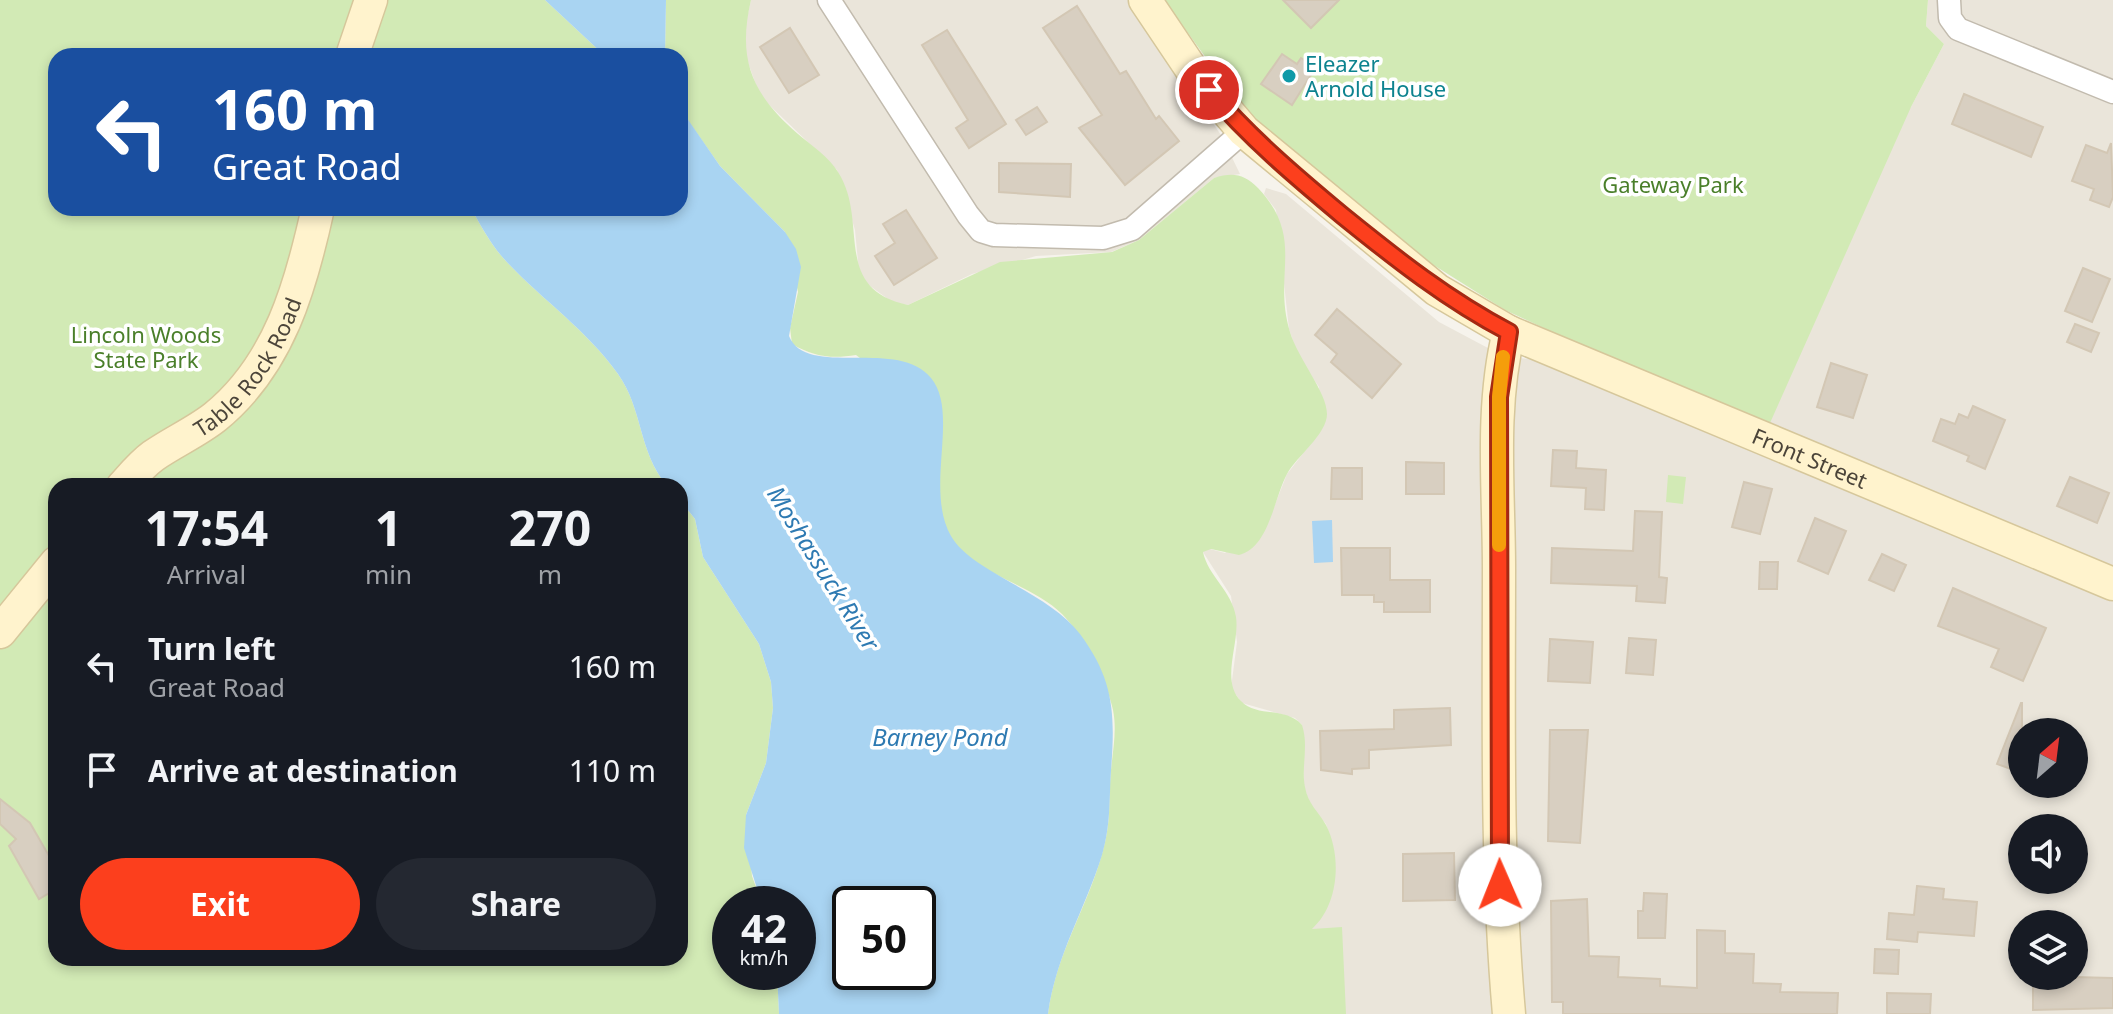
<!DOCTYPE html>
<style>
body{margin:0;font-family:"Noto Sans",sans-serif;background:#242831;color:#f1f3f6;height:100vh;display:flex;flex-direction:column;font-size:30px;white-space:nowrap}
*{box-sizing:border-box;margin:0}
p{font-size:26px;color:#9ea1a6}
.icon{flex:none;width:44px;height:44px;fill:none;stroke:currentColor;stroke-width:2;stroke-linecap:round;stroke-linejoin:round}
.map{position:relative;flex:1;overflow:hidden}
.panel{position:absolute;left:48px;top:478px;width:640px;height:488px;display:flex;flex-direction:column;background:#171b24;border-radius:24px;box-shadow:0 4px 12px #0003}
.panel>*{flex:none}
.guide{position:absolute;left:48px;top:48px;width:640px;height:168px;border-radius:24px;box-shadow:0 4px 12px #0003;background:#1a4fa0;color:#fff;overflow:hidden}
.needle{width:52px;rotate:28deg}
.buttons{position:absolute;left:2008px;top:718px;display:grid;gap:16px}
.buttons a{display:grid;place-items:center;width:80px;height:80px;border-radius:50%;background:#171b24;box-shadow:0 4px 12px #0003;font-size:40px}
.speed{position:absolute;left:712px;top:886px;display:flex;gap:16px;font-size:40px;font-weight:700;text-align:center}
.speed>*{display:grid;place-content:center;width:104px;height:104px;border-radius:50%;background:#171b24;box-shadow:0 4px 12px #0003;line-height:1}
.speed small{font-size:20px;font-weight:400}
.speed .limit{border:4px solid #111;border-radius:12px;background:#fff;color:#111}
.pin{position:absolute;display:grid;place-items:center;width:68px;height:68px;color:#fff;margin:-34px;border:4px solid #fff;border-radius:50%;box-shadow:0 2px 8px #0007}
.me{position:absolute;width:88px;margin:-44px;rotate:359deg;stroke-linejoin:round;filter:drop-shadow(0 0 6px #0008)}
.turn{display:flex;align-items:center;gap:28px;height:168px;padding:0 32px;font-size:36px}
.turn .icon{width:104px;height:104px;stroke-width:2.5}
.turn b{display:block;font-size:56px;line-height:68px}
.eta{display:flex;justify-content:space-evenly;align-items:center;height:136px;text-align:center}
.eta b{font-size:48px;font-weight:700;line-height:56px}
.button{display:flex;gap:16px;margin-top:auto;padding:16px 32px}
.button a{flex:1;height:92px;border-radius:48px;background:#fc3f1d;color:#fff;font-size:32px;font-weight:700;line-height:92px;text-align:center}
.button a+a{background:#242831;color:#f1f3f6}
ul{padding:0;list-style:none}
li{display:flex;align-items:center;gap:24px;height:104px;padding:0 32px}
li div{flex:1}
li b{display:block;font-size:30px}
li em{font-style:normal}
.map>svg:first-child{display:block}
.residential{fill:#eae5da;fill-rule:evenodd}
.green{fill:#d2eab5}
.water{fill:#a9d4f2;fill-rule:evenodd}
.building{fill:#d8cfc1;stroke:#d3c7b4;stroke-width:2}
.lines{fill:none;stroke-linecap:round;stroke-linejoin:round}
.street-casing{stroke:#c2bbae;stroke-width:25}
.secondary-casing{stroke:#d6c79b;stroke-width:35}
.street{stroke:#fff;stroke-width:22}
.secondary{stroke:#fff3cd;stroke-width:32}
.route-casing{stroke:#a42913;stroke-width:20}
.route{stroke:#fc3f1d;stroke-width:14}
.slow{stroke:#f59e0b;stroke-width:14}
.culture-dot{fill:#0f9aa8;stroke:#fff;stroke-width:3}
.labels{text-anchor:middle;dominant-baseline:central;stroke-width:7;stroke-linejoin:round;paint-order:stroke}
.culture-label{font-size:22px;fill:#0d838f;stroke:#fff;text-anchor:start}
.park-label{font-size:22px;fill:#4a7f2a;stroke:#fff}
.street-label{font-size:22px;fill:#4b4439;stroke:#fff}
.water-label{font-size:24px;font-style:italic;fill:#2e7ab2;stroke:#fff}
</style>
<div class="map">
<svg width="2113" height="1014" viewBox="0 0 2113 1014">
<rect width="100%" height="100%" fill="#f6f3ec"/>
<!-- residential -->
<g class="residential">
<path d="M751,0h377l93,135 19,39 -26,4 -75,62 -28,12 -75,4 -64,18 -64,31 -16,-3 -26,-19 -7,-11 -4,-42 -18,-60 -77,-74 -14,-39 -2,-26z"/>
<path d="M1928,0h185v1014h-904l123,-171 -6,-19 -17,-20 -5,-19 -2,-60 -7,-7 -53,-15 -11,-15 6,-46 -6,-46 -28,-44 3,-4 19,5 45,-36 17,-43 35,-45 -3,-42 -21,-31 -9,-27 -13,-119 -12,-16 2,-6 20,6 153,128 64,34 135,16 273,-265 33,-63 -18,-18zM2022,732h52v52h-52zM2022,828h52v52h-52zM2022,924h52v52h-52z"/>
</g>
<!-- green -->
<g class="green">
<path d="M0,0h545l60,56h-549v152h415c10,18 20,37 34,52 37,40 81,69 113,114 25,35 20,77 49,112h-611v472h624v-458l15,19 8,38 56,87 12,38 2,26 -7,55 -20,52 6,61 10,28h-32v68h47l2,42h-779z"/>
<path d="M666,0h85c-14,60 1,94 47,134 13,11 31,23 40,38 32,50 -8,116 70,133l92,-43 112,-10 27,-12 75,-62c19,-6 30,-4 44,10 48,51 14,85 32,144 8,27 37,60 37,82 0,20 -30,42 -40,60 -13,24 -18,74 -48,81l-28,-6 -8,3c5,24 29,39 33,65 4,26 -16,64 5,84 16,17 44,5 61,24 7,21 -1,42 3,62 3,17 13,24 21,38 16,31 13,80 -14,104l30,-2 4,87h-298c8,-61 38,-103 54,-160 10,-34 6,-52 9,-84 2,-21 6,-40 2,-60 -6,-29 -30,-75 -51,-96 -33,-33 -102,-42 -118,-90 -11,-32 -5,-71 -1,-103l-87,-66c-24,4 -42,2 -64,-11l-2,-16 8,-36 -13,-60 -65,-66 -40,-57v-53h-15z"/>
<path d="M1164,0h764l-2,26 18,18 -33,63 -141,316 -132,-51 -133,-62 -81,-51 -152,-119 -34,-38z"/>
<path d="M1668,475l18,2 -3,27 -17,-2z"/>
</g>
<!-- water -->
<g class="water">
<path d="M545,0h121l-1,56h-60z"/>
<path d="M680,108l40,58 65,66 11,17 5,18 -12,69c17,43 109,1 142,42 29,35 -7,111 20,158 20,36 98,56 129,98 35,47 35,82 31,137 -2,30 0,53 -9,84 -17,55 -46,100 -54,159h-269l-2,-42h21v-68h-36l-18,-56 2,-33 20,-52 7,-55 -2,-26 -12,-38 -56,-87 -8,-38 -15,-19v-14h-13c-29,-35 -24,-77 -49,-112 -32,-45 -76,-74 -113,-114 -14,-15 -24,-34 -34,-52h209zM850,904h68v68h-68z"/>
<path d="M1332,520l1,42 -19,1 -2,-42z"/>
</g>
<!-- building -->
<g class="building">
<path d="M1283,0h56l-28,28z"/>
<path d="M1077,6l43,68 6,-3 30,48 3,-3 20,25 -54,44 -46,-57 23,-13 -59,-87z"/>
<path d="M790,28l29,47 -30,18 -29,-46z"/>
<path d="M947,30l59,94 -37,24 -13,-20 12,-8 -46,-75z"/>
<path d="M1282,54l15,10 4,-6 15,9 -24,38 -31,-21z"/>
<path d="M1964,94l79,33 -12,30 -79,-33z"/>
<path d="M1037,107l10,15 -21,13 -10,-15z"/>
<path d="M2111,143l2,54 -4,10 -19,-7 4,-11 -22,-8 14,-36 21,8z"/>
<path d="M999,163l72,1 -1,33 -71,-5z"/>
<path d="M906,210l31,48 -43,27 -19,-29 20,-13 -12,-19z"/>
<path d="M2083,268l27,11 -18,43 -27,-11z"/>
<path d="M1337,309l64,55 -29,34 -41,-36 6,-8 -22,-19z"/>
<path d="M2075,324l24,9 -8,19 -24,-10z"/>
<path d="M1831,363l36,12 -14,43 -36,-11z"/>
<path d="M1973,406l32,14 -20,49 -18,-8 2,-5 -36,-15 8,-22 14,5 4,-10 9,4z"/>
<path d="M1553,450l24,1 -1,17 30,2 -2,40 -19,-1 1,-21 -35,-2z"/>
<path d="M1406,462l38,1v31h-38z"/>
<path d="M1332,468h30v31h-31z"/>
<path d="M2070,477l39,16 -12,30 -40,-17z"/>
<path d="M1744,482l28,7 -12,45 -28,-7z"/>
<path d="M1635,511l27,1 -3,65 8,1 -2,25 -29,-2 1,-15 -86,-3 1,-35 81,3z"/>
<path d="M1815,518l31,13 -18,43 -30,-13z"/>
<path d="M1341,548h49v32h40v32h-46v-10h-10v-7h-32z"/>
<path d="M1882,554l24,11 -12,26 -25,-11z"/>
<path d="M1760,562h18l-1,27h-18z"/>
<path d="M1953,588l93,40 -23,53 -32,-14 8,-18 -61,-23z"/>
<path d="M1629,638l27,2 -3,35 -27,-2z"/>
<path d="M1550,639l43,3 -3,41 -42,-2z"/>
<path d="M2021,703h1v70l-25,-9z"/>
<path d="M1450,708l1,37 -82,5v18l-17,1v5l-31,-4 -1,-39 74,-2v-19z"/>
<path d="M1550,730h38l-8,113 -32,-2z"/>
<path d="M0,799l30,24 26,45v21l-17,10 -30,-53 7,-7 -16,-15z"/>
<path d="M1454,853l1,47 -52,1v-47z"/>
<path d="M1917,886l27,3 -1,10 34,3 -3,34 -56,-4 -1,10 -30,-3 2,-26 25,2z"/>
<path d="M1644,893l23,1 -2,44h-27v-27h5z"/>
<path d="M1587,899l2,57 30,1 -1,20 42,2v7l37,2v-58l28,1v22l29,1 -1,29 28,1 -1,8 58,1 -1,21h-274v-12h-11l-1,-101z"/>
<path d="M1875,949l24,1 -1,24 -24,-1z"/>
<path d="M2033,976l80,2v30l-80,2z"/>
<path d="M1887,993l44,1 -1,20h-43z"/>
</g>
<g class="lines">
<defs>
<g id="street">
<path d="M829,0l139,215 13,16 13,4 109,3 29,-9 112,-98"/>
<path d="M1949,0l1,18 8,11 155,63"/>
</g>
<g id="secondary">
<path id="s1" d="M1145,0l47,70 52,61 193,159 72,42 604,252"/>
<path d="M352,56l19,-56"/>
<path d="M1509,332c-19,76 -10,159 -10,237 0,148 -3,297 10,445"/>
<path id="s2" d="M123,486c9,-10 19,-22 30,-30 20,-14 43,-24 62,-39 64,-52 86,-131 103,-209"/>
<path d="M0,632l56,-69"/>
</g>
</defs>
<!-- street casing -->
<use href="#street" class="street-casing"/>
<!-- secondary casing -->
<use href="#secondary" class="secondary-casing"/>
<!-- street -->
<use href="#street" class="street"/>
<!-- secondary -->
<use href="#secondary" class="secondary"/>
</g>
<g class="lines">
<defs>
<path id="route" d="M1209,90c40,47 86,86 134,126 53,43 105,84 166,116l-10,65 1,488"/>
</defs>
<!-- route casing -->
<use href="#route" class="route-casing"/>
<!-- route -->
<use href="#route" class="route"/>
<!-- slow -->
<path class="slow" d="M1499,545v-148l4,-40"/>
</g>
<!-- markers -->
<circle class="culture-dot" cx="1289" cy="76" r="8"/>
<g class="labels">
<!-- culture labels -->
<g class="culture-label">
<text x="1305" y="63">Eleazer<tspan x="1305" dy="25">Arnold House</tspan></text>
</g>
<!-- park labels -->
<g class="park-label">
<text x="1673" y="184">Gateway Park</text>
<text x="146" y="334">Lincoln Woods<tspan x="146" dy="25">State Park</tspan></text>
</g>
<!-- street labels -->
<g class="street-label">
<text stroke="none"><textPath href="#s2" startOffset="176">Table Rock Road</textPath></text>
<text stroke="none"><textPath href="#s1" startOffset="824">Front Street</textPath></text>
</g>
<!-- water labels -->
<g class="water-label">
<text transform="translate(824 568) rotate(58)">Moshassuck River</text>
<text x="940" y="736">Barney Pond</text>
</g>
</g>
</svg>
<div class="buttons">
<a><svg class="needle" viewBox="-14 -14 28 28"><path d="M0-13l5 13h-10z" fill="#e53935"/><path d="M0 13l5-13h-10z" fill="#9ea1a6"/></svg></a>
<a><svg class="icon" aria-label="sound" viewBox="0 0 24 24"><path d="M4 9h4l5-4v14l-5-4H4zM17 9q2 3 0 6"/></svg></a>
<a><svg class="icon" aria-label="layers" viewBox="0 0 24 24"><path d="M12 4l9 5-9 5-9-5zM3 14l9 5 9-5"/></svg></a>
</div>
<div class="speed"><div>42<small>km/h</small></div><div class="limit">50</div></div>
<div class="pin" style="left:1209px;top:90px;background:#d93025"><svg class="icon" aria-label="arrive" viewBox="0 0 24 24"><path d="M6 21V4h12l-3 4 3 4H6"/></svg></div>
<svg class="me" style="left:1500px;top:885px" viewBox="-20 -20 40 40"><circle r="19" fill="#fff"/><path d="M0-13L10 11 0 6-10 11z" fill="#fc3f1d"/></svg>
<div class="guide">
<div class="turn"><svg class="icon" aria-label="left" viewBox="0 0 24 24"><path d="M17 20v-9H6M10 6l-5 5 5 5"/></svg><div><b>160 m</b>Great Road</div></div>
</div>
<section class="panel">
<div class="eta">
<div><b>17:54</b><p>Arrival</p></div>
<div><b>1</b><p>min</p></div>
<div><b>270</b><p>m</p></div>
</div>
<ul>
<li><svg class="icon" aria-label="left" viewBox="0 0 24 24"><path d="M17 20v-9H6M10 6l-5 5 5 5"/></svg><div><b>Turn left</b><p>Great Road</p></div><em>160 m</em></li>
<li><svg class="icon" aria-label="arrive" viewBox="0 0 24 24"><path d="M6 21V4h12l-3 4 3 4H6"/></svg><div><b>Arrive at destination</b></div><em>110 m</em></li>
</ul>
<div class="button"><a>Exit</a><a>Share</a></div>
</section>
</div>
